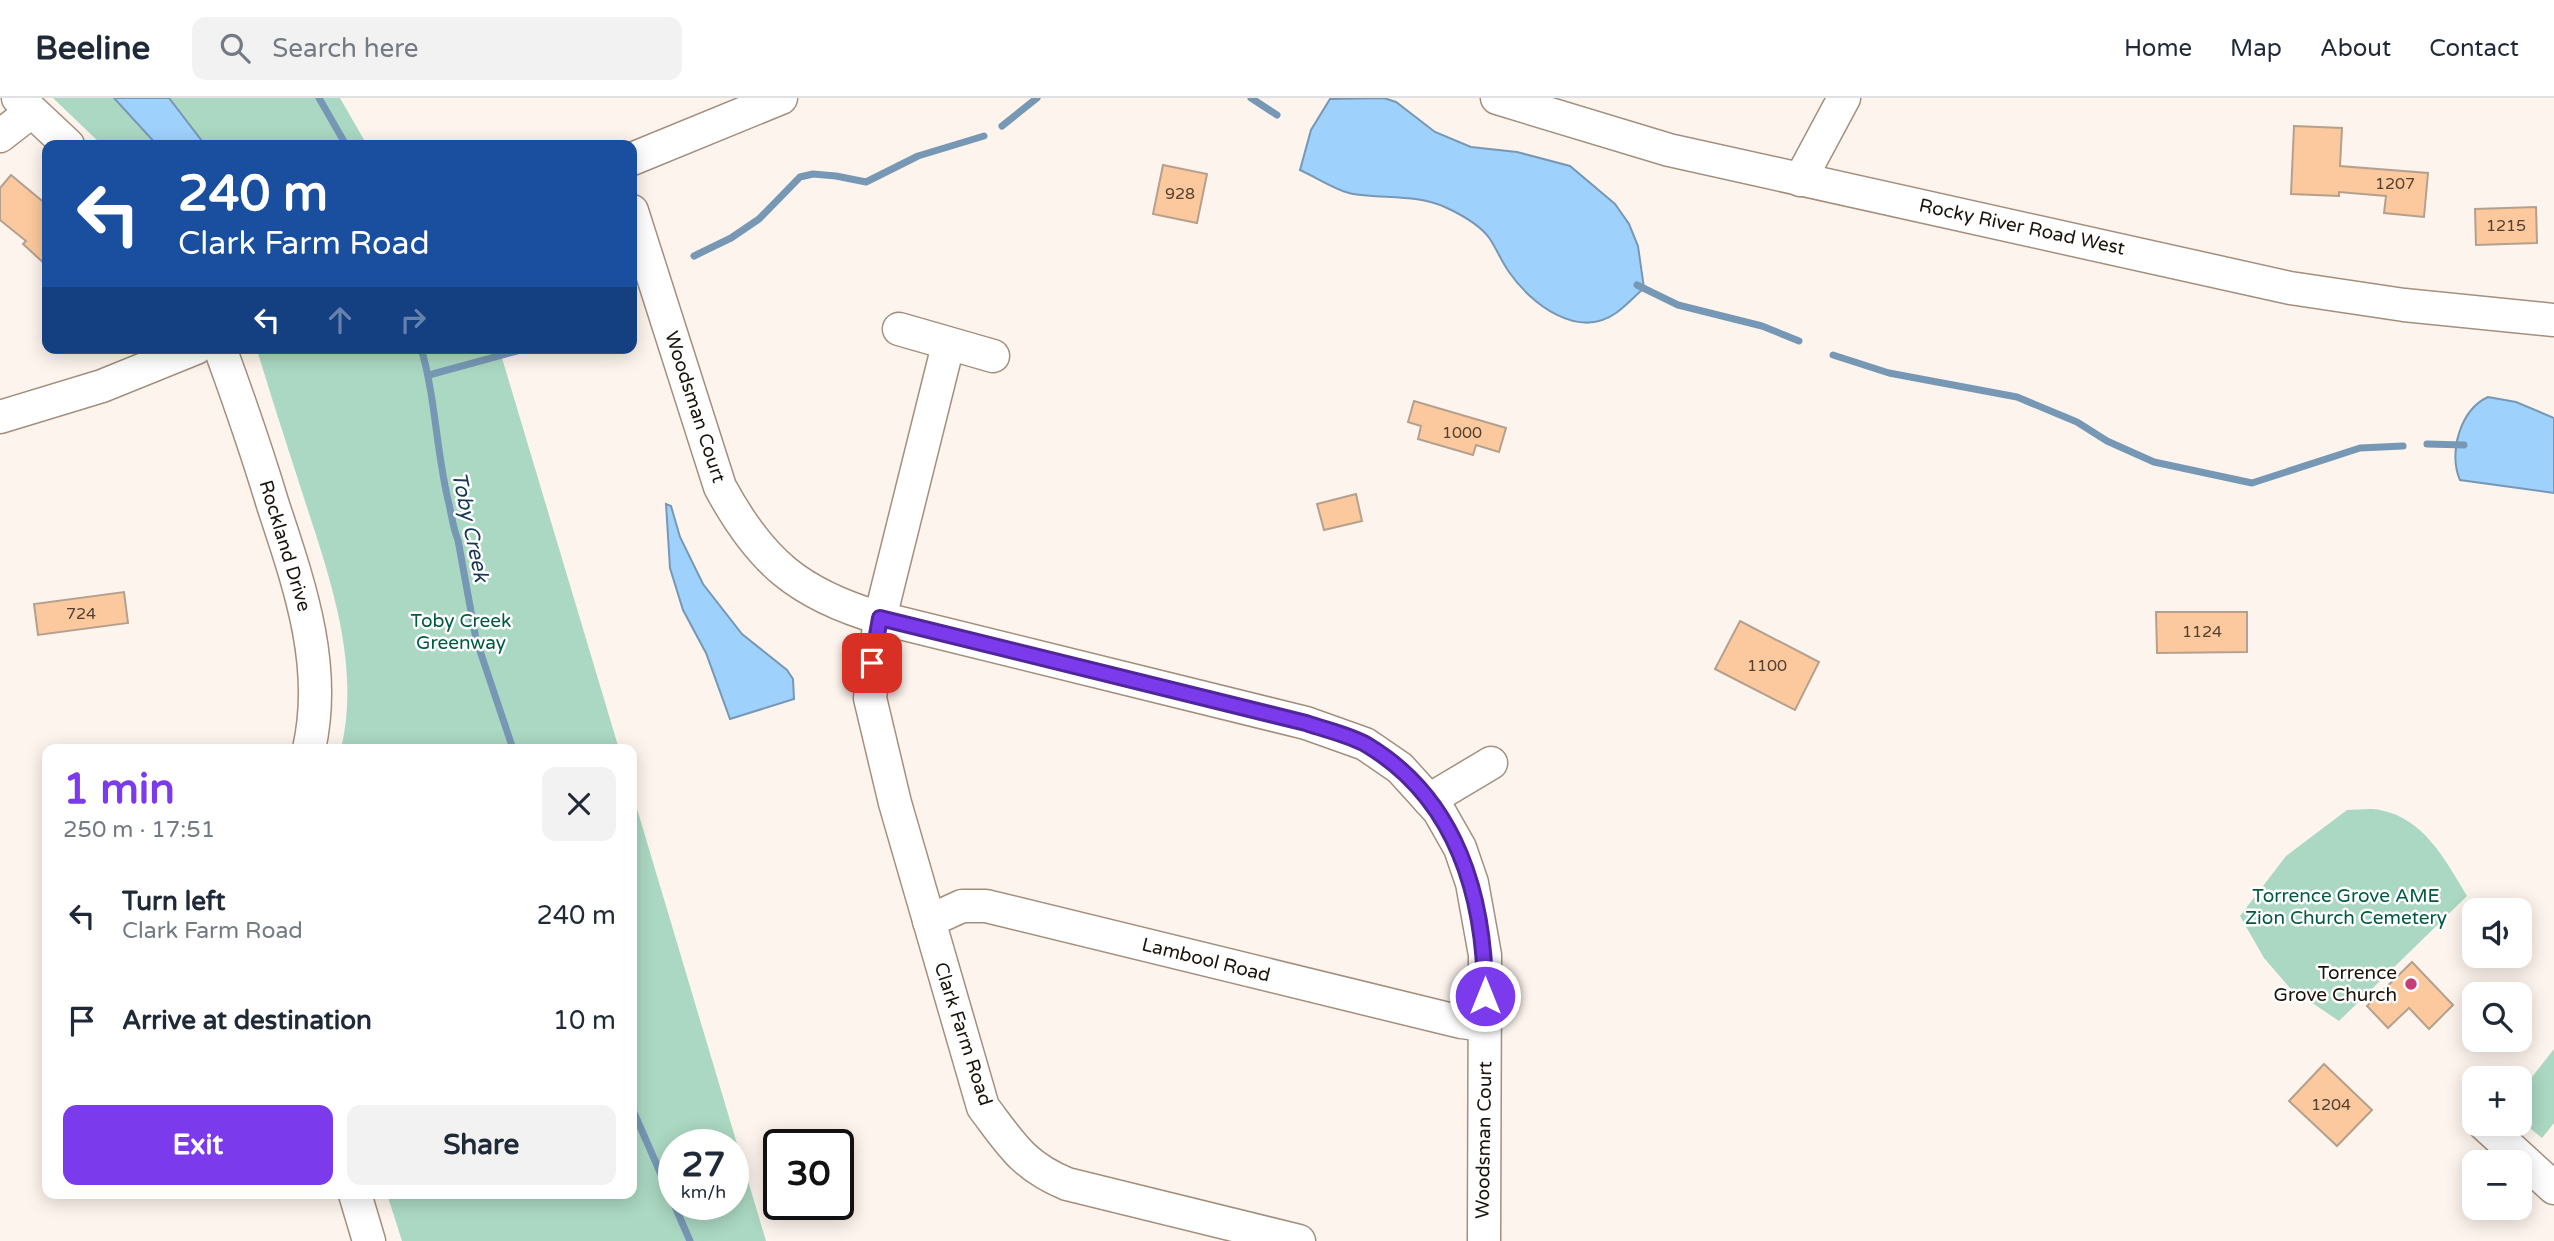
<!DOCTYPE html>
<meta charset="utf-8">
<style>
body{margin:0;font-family:"Varela Round",sans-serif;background:#f2f2f3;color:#1f2937;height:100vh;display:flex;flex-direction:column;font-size:26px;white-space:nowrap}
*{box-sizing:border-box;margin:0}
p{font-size:23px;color:#747a83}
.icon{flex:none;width:38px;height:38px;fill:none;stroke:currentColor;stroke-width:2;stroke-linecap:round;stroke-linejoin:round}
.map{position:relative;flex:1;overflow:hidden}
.side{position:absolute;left:42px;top:646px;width:595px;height:455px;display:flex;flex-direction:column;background:#fff;border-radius:14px;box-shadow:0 4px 18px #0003}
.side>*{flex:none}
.guide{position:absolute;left:42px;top:42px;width:595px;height:214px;border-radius:14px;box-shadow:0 4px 18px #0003;background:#1a4fa0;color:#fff;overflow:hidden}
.buttons{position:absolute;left:2462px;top:800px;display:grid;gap:14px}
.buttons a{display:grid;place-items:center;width:70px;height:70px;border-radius:14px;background:#fff;box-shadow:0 4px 18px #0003;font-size:35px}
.speed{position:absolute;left:658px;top:1031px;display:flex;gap:14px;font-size:35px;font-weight:700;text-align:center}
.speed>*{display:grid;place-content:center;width:91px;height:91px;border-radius:50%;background:#fff;box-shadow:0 4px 18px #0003;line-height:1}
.speed small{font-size:18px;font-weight:400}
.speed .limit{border:4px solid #111;border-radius:10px;background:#fff;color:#111}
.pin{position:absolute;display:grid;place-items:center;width:60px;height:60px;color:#fff;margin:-30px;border-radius:14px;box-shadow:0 4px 10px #0006}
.me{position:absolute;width:77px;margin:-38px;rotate:0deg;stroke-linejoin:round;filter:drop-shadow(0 0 5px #0008)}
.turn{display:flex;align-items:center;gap:24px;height:147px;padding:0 21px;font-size:32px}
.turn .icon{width:91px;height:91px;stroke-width:2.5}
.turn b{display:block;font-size:49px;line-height:60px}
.lanes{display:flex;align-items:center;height:66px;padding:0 21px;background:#0003;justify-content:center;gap:35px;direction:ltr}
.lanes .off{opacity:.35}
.round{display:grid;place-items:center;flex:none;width:74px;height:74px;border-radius:14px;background:#f2f2f3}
.head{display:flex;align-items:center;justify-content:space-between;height:119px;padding:0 21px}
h1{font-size:42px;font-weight:700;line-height:52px;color:#7c3aed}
.primary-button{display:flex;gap:14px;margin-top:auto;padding:14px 21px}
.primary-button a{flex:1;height:80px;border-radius:14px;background:#7c3aed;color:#fff;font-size:28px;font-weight:700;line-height:80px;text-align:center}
.primary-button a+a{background:#f2f2f3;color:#1f2937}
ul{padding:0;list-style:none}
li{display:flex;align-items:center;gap:21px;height:105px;padding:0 21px}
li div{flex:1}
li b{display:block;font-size:26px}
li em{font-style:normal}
header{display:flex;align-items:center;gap:42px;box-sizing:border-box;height:98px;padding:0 35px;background:#fff;border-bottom:2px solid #e0e1e3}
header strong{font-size:33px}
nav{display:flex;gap:38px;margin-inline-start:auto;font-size:24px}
.search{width:490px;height:63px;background:#f2f2f3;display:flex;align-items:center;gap:18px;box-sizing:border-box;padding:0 24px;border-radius:14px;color:#747a83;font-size:26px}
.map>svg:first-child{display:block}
.green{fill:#abd8c2;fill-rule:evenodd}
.water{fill:#9fd1fd;stroke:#7798b5;stroke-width:2}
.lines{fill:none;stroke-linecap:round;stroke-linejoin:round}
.stream{stroke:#7798b5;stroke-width:7}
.building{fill:#fbc99d;stroke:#b5a08e;stroke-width:2}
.minor-casing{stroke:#a48f7e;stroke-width:35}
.minor{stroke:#fff;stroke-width:32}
.route-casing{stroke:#51269a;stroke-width:18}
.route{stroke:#7c3aed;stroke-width:12}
.poi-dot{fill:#c53c76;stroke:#fff;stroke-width:2.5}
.labels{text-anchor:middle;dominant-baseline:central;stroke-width:5;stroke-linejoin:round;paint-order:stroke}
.number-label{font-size:16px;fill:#524030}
.street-label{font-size:19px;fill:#1a130c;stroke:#fff}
.park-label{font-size:19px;fill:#005a3f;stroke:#fff}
.poi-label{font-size:19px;fill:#1a130c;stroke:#fff;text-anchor:end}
.water-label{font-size:21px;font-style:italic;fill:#143856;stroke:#fff}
</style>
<header>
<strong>Beeline</strong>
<div class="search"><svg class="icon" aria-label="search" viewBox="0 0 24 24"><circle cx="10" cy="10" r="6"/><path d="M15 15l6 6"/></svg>Search here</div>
<nav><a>Home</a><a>Map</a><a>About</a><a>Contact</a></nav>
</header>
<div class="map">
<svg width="2554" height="1143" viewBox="0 0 2554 1143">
<rect width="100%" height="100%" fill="#fdf4ed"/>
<!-- green -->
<g class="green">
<path d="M53,0h287l27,47h-265z"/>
<path d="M260,250h239l120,401h-278c20,-85 -11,-171 -37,-251 -16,-49 -32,-99 -47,-148z"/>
<path d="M632,694l134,449h-364l-15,-47h245zM733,1046v60h-59v-60z"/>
<path d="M2347,712c10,0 23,-2 33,0 44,8 66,51 87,86l-128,125 -49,-33 -26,-30 -24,-42 46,-60z"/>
<path d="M2554,951v74l-12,15 -22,-18v-28z"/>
</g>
<!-- water -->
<g class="water">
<path d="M114,0h55l36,47h-48z"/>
<path d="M1384,0l12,4 39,30 36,15 46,5 53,14 45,38 14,20 9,22 6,42c-9,8 -18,18 -28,25 -38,27 -85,-9 -107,-41 -7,-10 -12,-22 -19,-33 -9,-13 -28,-24 -43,-31 -29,-14 -63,-9 -94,-14 -17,-3 -37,-17 -53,-24l11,-40 19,-31z"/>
<path d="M2488,299l28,5 38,16v75l-94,-13c-12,-27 0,-70 28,-83z"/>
<path d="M666,406l5,2 9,31 23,47 39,50 45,36 6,9 1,20 -64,20 -24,-66 -23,-43 -13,-42z"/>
</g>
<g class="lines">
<!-- stream -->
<g class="stream">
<path d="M319,0l27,47"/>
<path d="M1251,0l26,17"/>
<path d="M1002,28l35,-28"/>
<path d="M694,158l37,-18 28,-19 41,-42 13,-3 23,2 30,6 52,-26 66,-20"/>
<path d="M1637,187l41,20 84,21 37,15"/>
<path d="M421,250c15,51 15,104 28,156 3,13 4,24 9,36l18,99 37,110"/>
<path d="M1833,257l56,18 128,24 60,25 30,19 47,21 98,21 108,-35 43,-2"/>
<path d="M429,277l99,-27"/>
<path d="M2427,346l37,1"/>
<path d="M632,1010l58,133"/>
</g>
</g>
<!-- building -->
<g class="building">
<path d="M2294,28l48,2 -2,38 88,7 -4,44 -40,-4 2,-17 -47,-4v4l-48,-2z"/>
<path d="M1163,67l44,9 -10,49 -44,-9z"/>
<path d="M11,77l36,30v61l-24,-22 3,-3 -26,-21v-32z"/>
<path d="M2536,109l1,36 -61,2 -1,-36z"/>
<path d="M1414,303l92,27 -7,24 -23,-7 -3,10 -55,-16 3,-13 -13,-4z"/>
<path d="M1356,396l6,27 -38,9 -7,-26z"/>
<path d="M124,494l4,31 -90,12 -4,-31z"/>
<path d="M2156,514h91v40l-90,1z"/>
<path d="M1740,523l79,41 -24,48 -80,-41z"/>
<path d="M2412,864l41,43 -24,24 -20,-21 -21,20 -21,-22z"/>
<path d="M2324,966l48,46 -35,36 -48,-45z"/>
</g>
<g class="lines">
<defs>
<g id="minor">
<path d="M18,0l50,47"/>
<path d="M1497,0l172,52 621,138 114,17 150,15"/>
<path d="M0,38l31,-24"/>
<path d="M632,61l149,-61"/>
<path d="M1800,82l44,-82"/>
<path d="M632,113l88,276c40,74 78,107 160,131l426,105 59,21 35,24 39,43 21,37 12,35 13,72 -1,286"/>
<path d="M899,231l94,27"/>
<path d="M948,247l-68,273 -10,80 25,105 88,304c28,37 40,59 84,77l232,57"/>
<path d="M220,250c19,52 37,104 53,157 26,79 55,160 36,244"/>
<path d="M0,319l102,-31 94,-38"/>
<path d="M1429,702l62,-37"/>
<path d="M929,823l33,-15h24l475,116 24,3"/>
<path d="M2484,1026l70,64"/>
<path d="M355,1096l14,47"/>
</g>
</defs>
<!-- minor casing -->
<use href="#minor" class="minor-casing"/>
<!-- minor -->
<use href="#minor" class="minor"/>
</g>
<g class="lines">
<defs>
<path id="route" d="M872,565l8,-45 426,105c20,7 44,12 61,22 90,54 118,152 118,251"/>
</defs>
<!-- route casing -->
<use href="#route" class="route-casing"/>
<!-- route -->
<use href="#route" class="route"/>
</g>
<!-- markers -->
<circle class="poi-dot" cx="2411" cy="886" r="7"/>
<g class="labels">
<!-- number labels -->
<g class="number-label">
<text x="2395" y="86">1207</text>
<text x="1180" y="96">928</text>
<text x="2506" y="128">1215</text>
<text x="1462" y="335">1000</text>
<text x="81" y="516">724</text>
<text x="2202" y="534">1124</text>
<text x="1767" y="568">1100</text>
<text x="2331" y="1007">1204</text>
</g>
<!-- street labels -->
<g class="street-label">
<text transform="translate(2022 129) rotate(12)">Rocky River Road West</text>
<text transform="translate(695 309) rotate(72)">Woodsman Court</text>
<text transform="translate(285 448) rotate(73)">Rockland Drive</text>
<text transform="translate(1206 862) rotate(14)">Lambool Road</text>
<text transform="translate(963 936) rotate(72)">Clark Farm Road</text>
<text transform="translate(1484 1042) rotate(-89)">Woodsman Court</text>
</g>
<!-- park labels -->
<g class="park-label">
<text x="461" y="523">Toby Creek<tspan x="461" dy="22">Greenway</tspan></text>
<text x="2346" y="798">Torrence Grove AME<tspan x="2346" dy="22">Zion Church Cemetery</tspan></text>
</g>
<!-- poi labels -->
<g class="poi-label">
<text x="2397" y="875">Torrence<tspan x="2397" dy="22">Grove Church</tspan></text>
</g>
<!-- water labels -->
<g class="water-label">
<text transform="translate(470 429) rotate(78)">Toby Creek</text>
</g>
</g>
</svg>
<div class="buttons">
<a><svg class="icon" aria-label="sound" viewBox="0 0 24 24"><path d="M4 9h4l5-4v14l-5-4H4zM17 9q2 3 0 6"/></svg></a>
<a><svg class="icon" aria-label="search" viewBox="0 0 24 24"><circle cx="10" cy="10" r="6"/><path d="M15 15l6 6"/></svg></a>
<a>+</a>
<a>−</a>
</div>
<div class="speed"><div>27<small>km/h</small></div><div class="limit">30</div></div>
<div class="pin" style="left:872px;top:565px;background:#d93025"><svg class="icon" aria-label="arrive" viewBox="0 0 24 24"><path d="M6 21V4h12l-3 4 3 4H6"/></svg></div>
<svg class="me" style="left:1485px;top:898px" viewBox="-20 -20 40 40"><circle r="17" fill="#7c3aed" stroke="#fff" stroke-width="3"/><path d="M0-11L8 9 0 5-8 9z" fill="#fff"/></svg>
<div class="guide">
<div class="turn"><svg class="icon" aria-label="left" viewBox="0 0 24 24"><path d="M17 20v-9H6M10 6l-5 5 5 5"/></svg><div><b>240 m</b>Clark Farm Road</div></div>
<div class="lanes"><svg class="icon" aria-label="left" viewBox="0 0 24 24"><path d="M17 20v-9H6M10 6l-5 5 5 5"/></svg><svg class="icon off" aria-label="ahead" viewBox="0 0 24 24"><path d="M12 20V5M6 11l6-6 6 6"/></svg><svg class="icon off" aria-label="right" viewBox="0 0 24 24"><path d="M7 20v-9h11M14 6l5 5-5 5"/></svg></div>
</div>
<section class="side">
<div class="head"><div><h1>1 min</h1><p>250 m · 17:51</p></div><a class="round"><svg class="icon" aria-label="close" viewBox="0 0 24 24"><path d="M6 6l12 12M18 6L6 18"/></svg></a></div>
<ul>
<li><svg class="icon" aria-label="left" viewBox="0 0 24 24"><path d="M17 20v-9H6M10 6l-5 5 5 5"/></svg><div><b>Turn left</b><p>Clark Farm Road</p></div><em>240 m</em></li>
<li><svg class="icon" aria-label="arrive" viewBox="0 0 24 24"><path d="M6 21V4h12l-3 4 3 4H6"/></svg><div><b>Arrive at destination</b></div><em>10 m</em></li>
</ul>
<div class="primary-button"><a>Exit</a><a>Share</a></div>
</section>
</div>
